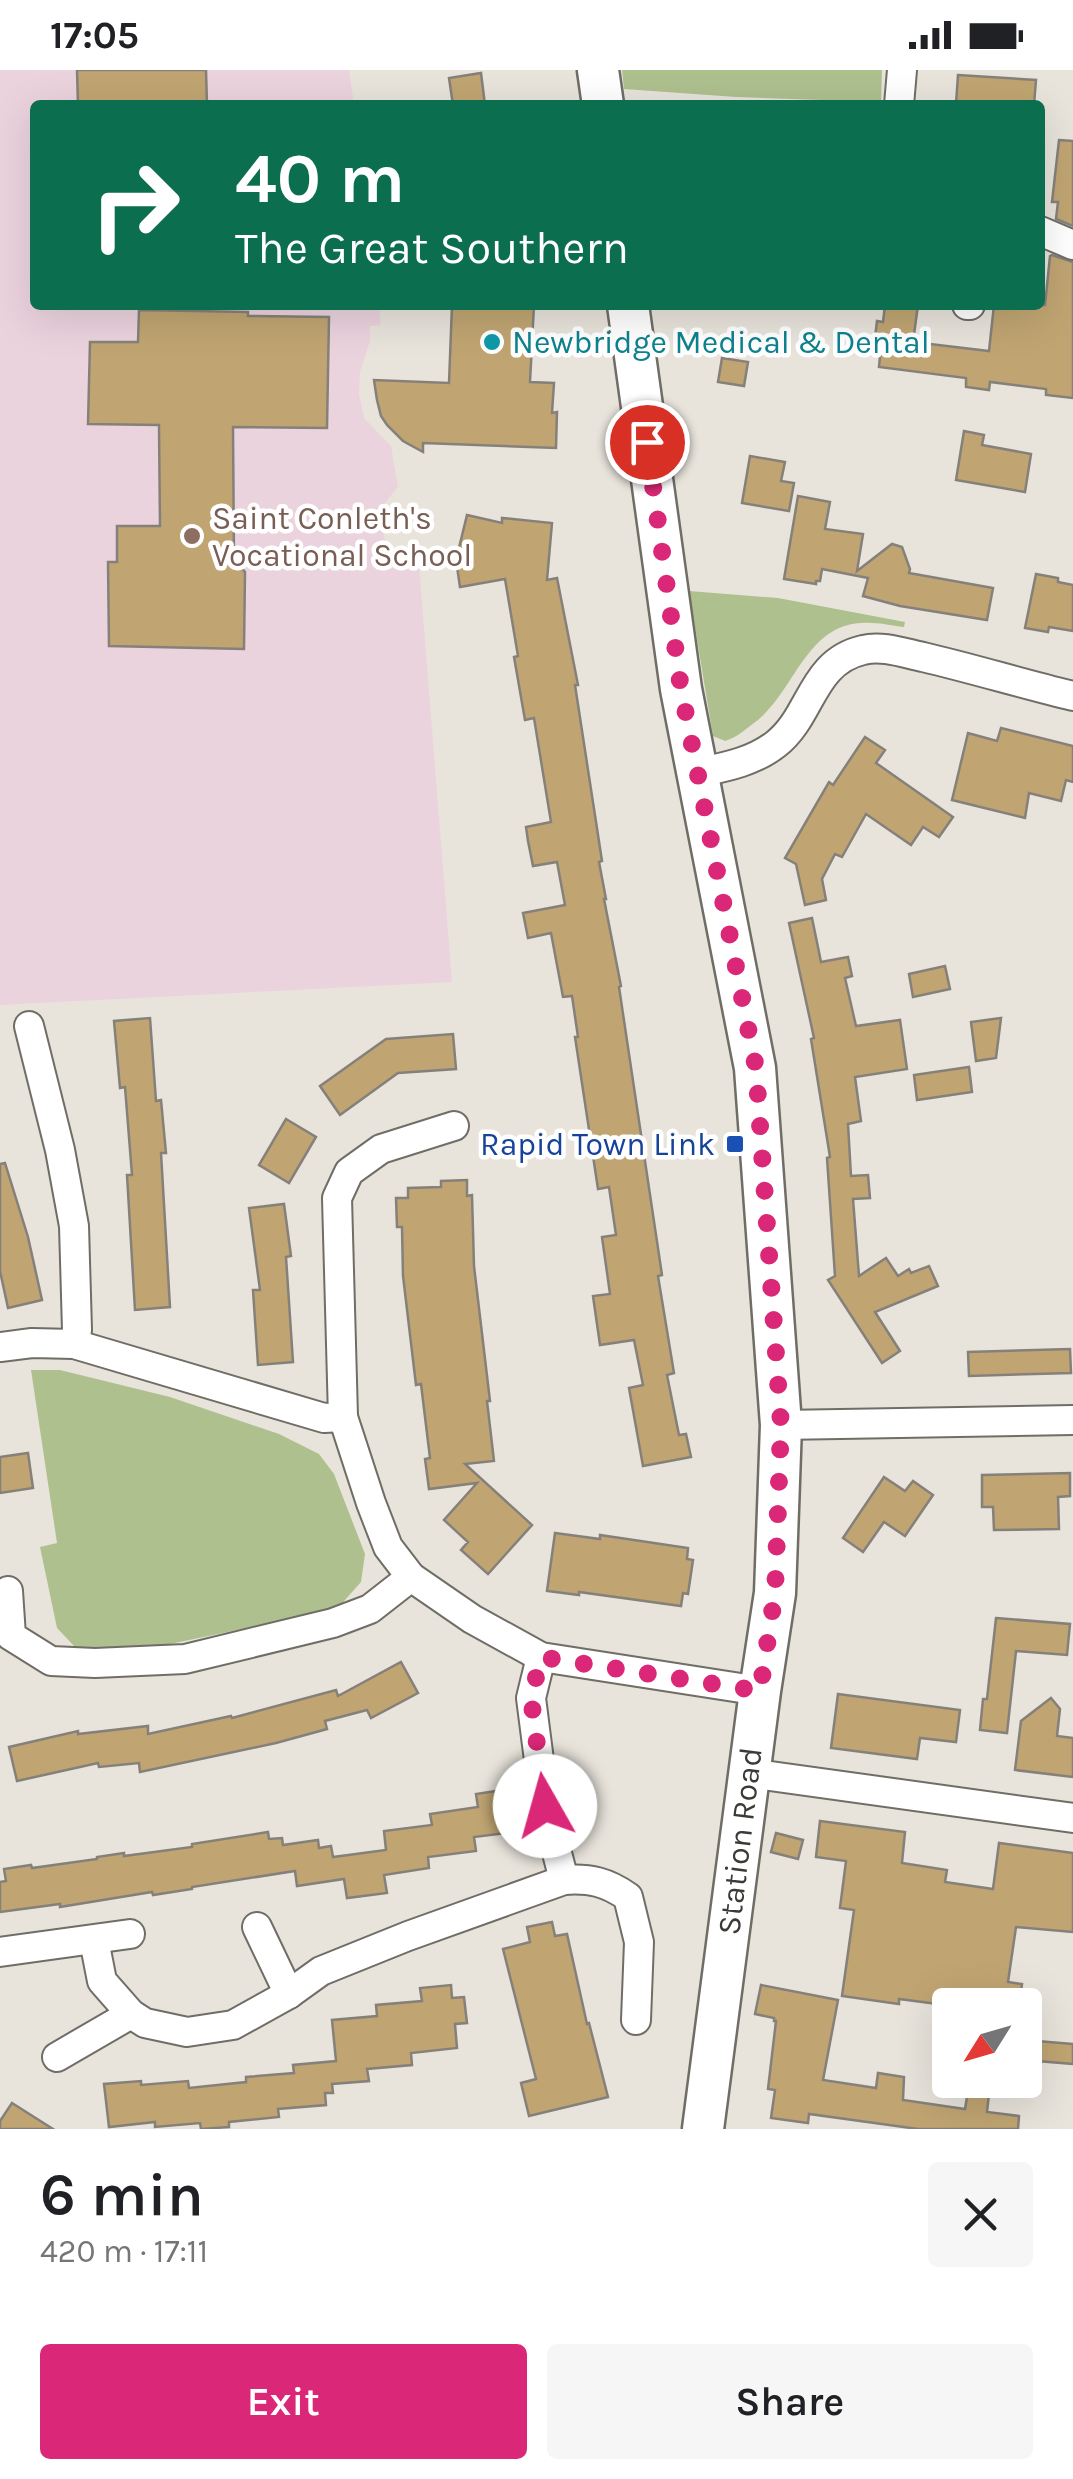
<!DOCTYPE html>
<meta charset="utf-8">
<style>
body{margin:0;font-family:Karla,sans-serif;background:#f6f6f6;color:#202124;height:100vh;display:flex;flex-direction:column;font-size:38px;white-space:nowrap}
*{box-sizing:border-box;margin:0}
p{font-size:32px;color:#757577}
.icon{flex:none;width:55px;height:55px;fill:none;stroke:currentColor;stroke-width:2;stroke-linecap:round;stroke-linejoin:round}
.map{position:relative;height:2059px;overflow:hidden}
.panel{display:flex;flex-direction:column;background:#fff;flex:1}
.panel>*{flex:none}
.banner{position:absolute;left:30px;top:30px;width:1015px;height:210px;border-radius:10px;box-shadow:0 10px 40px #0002;background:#0b6e4f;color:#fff;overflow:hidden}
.needle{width:65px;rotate:233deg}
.buttons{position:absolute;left:932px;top:1918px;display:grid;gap:20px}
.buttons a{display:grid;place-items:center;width:110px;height:110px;border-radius:10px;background:#fff;box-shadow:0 10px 40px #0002;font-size:50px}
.pin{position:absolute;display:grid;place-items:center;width:85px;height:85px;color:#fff;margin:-42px;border:5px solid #fff;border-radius:50%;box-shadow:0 2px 10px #0007}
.me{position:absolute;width:110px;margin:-55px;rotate:353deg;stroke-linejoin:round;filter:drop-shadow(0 0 8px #0008)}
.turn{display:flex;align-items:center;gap:35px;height:210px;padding:0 40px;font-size:45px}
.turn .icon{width:130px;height:130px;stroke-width:2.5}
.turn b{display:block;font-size:70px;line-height:85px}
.round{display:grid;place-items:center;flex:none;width:105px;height:105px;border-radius:10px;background:#f6f6f6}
.head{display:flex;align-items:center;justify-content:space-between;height:170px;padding:0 40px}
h1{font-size:60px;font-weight:600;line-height:75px}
.cta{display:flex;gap:20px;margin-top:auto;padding:20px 40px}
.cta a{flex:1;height:115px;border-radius:10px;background:#db2777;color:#fff;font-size:40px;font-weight:600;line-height:115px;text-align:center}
.cta a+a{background:#f6f6f6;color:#202124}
.status{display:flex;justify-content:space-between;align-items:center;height:70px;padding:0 50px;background:#fff;direction:ltr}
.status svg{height:28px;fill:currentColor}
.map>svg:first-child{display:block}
.education{fill:#ebd3de}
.green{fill:#aec08e}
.building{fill:#c0a572;stroke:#85817a;stroke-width:2.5}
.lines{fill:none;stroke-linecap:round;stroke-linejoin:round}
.minor-casing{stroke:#706d66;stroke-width:32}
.secondary-casing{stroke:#706d66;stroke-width:45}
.minor{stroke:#fff;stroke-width:28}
.secondary{stroke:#fff;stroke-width:40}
.route{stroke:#db2777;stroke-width:18;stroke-dasharray:0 32.4}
.culture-dot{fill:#0f9aa8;stroke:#fff;stroke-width:4}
.education-dot{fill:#8d6e63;stroke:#fff;stroke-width:4}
.transit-dot{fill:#1a4fb4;stroke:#fff;stroke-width:4}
.labels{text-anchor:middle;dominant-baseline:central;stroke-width:9;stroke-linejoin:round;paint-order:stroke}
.culture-label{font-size:32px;fill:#0d838f;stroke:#fff;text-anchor:start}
.education-label{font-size:32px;fill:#785e54;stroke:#fff;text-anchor:start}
.transit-label{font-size:32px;fill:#164399;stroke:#fff;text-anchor:end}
.street-label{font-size:32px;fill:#3b3a37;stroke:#fff}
</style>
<div class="status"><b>17:05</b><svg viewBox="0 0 49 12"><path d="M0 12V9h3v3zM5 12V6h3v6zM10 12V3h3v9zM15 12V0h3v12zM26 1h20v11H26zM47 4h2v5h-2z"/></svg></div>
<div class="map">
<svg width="1073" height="2059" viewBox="0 0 1073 2059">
<rect width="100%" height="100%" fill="#e8e4dc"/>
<!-- education -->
<path class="education" d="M0,0h349l5,35h-319v200h344l2,20 -11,1v15l-10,31 -1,22 5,24 27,28 7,41 -15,18 -2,16 6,29 31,2 34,430 -452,23z"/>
<!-- green -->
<g class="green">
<path d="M622,0h260l-1,32 -145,-5 -112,-8z"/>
<path d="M689,521l89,7 127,24 -1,5c-11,-1 -21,-4 -32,-4 -64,-5 -74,63 -114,97 -11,8 -20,17 -33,21l-12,-5z"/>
<path d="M31,1300h29l110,27 109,37 40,20 15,20 31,80 -4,28 -24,27 -205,43 -56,-4 -19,-20 -17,-81 17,-4z"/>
</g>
<!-- building -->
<g class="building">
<path d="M77,0h129l1,35h-129z"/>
<path d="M481,3l4,32h-32l-4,-27z"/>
<path d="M958,5l78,5 -2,25 -78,-1z"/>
<path d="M1059,70l14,1v85l-17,-7 2,-17h-6z"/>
<path d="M1052,185l21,7v136l-27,-3v-6l-56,-7 -1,8 -23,-3v-9l-87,-11 2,-21h-7l3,-25 6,1 2,-17h33l-5,37 76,9 5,-46h51l5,-49z"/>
<path d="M452,235h82l-4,77 24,1 -2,30 5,-1 -1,36 -133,-5v9l-20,-11 -16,-16 -6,-9 -4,-16 -3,-20 75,3z"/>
<path d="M139,240l109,2v4l81,1 -2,111 -94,-1 1,132 11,13 -1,77 -135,-3 -1,-84h9v-36h43l-1,-101 -71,-1 2,-82h48z"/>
<path d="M722,288l26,4 -4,24 -26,-4z"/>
<path d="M964,361l20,4 -2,10 49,9 -6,38 -69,-12z"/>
<path d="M750,386l35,6 -4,19 13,2 -5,28 -47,-8z"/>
<path d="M798,426l32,6 -5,27 38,5 -6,37 35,-27 10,3 8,22 -1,4 84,15 -6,32 -87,-14 -37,-10 5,-18 -46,-9 -2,12h-4v3l-32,-5z"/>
<path d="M467,445l35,8v-5l50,5 -5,57 10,-2 21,107h-3l27,176 -3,1 7,37h-2l17,87 -2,1 43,288 -4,1 16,97 -7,2 12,60 7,-1 5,23 -48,9 -14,-78 14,-3 -9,-45 -34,5 -7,-49 17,-2 -8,-57 14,-2 -7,-48 -11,2 -23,-152h3l-6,-41 -9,1 -12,-64 -23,5 -5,-25 42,-8 -8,-43 -24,4 -5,-25 -2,-14 25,-5 -17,-104 -9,2 -11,-63 4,-1 -13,-77 -45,8 -4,-27z"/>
<path d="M1036,504l22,4v4l15,3v46l-24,-4 -1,5 -23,-4z"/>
<path d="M1001,658l72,18v36l-7,-2 -5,21 -32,-8 -4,25 -73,-18 16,-67 29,8z"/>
<path d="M865,667l20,13 -9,13 77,54 -14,20 -16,-10 -12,18 -45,-31 -24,43 -7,-3 -13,25 4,21 -21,5 -9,-41 -11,-6 44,-76 4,3z"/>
<path d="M812,848l9,44 27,-5 4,19 -7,2 11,48 44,-6 7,49 -52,8 6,44 -13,3 3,52 17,-1 2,23 -17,1 6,77 27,-18 12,18 11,-7 2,4 18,-7 9,20 -63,26 25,39 -18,12 -54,-83 7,-4 -8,-118 3,-1 -19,-118 3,-1 -25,-115z"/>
<path d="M945,896l5,23 -37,8 -4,-23z"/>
<path d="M150,948l6,83 5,-1 5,53h-5l9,154 -35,3 -8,-135h5l-7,-88 -5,1 -6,-67z"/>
<path d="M1001,948l-5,40 -20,3 -5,-39z"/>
<path d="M453,964l3,35 -58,4 -58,42 -20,-29 66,-47z"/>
<path d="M969,997l3,25 -55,8 -3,-25z"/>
<path d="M286,1049l30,18 -27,46 -30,-18z"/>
<path d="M5,1093l23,74 14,63 -34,8 -8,-37v-107z"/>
<path d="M467,1110v16l5,-1 2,71 16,135h-3l7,60 -29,3 67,61 -44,49 -27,-24 7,-8 -24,-22 33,-37 -48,6 -4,-30 5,-1 -9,-74 -5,1 -13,-109 -1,-49h-5l-1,-29h12v-10l33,-1v-6z"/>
<path d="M284,1134l7,52 -5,1 7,105 -35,3 -5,-75h7l-11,-82z"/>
<path d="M1070,1279l1,24 -102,3 -1,-24z"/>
<path d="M28,1383l5,35 -33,5v-36z"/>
<path d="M1070,1403v23l-12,1 1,32 -65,1 -1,-23h-11v-32z"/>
<path d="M884,1407l21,14 8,-10 20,14 -28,41 -21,-14 -21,30 -20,-14z"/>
<path d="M555,1463l45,6v-4l88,13 -1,11 6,1 -5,34 -5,-1 -2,13 -102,-14v3l-32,-4z"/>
<path d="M996,1548l74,6 -3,31 -51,-4 -9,82 -27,-3 3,-31h4z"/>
<path d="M401,1592l17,31 -47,25 -4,-8 -42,11 2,8 -51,14 -136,29 -1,-9 -40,4 -1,-4 -81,18 -8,-34 69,-16v3l70,-8v8l83,-18 1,2 104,-28 2,6z"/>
<path d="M838,1624l122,16 -4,32 -36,-4 -3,21 -86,-11z"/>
<path d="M1051,1628l9,11 -3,27 16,2v39l-58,-7 6,-49z"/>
<path d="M503,1720l2,8 12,-2 5,35 -48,6 2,14 -48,6 1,11 -45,7 3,18 -40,5 -3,-19 -47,7 -2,-15 -103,16v2l-39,6 -1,-3 -92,15v-3l-60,8v-30l6,-1 -2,-12 27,-4 1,3 65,-9v-2l27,-4v3l68,-9v-3l76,-12 1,7 13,-1 1,7 35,-5 1,8 12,-2 2,11 53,-7 -2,-19 48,-6 -2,-11 48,-7 -2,-13z"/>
<path d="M820,1751l85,11 -3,31 45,7 -2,12 48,7 6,-46 74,10v79l-57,-5 -8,55 14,2 -3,21h-74l-46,-6v5l-57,-8 12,-86 -14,-2 6,-47 -30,-4z"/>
<path d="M776,1763l27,7 -5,19 -27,-7z"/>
<path d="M552,1852l3,14 12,-2 20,90 2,-1 19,74 -79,19 -8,-33 15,-4 -33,-130 27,-7 -3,-15z"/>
<path d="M451,1915l1,13 12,-1 3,26 -12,1 2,24 -46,5 1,12 -45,4 2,12 -37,3 1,9h-8l1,12 -48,4 1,8 -50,5v5l-28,2 -1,-6 -45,4v-5l-46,5 -5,-43 37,-3v4l47,-4 1,7 57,-6v-5l48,-4 -1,-8 43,-4 -4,-41 45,-4 -1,-11 46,-4 -2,-13z"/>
<path d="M761,1915l77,15 -15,80 53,8 2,-15 26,4 -1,23 62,9 3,-18 21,3 -2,18 32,4 -1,13h-100l-109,-15 -1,9 -37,-5 4,-28 -7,-1 8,-68h-2v-3l-19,-4z"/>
<path d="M1025,1970l48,4v20l-48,-4z"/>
<path d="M12,2033l41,26h-53v-8z"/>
</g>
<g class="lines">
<defs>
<g id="minor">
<path d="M899,35l3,-35"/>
<path d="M1040,161l33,14"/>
<path d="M967,235h3"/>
<path d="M697,703c28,-6 56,-11 79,-29 36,-28 35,-82 87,-94 19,-5 41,3 60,7 51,12 100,27 150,39"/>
<path d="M29,956l31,124 14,76 3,104 -3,14"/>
<path d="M454,1056l-73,23 -32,23 -12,26 6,219 28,86 17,44 23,30 61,42 69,38 219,34"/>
<path d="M0,1277l32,-4 42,1 250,74 19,-1"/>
<path d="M781,1355l292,-5"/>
<path d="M8,1521l3,45 40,25 44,2 90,-4 148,-36 37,-14 41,-32"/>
<path d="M541,1587l-10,41 14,109 19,73"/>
<path d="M749,1703l324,45"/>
<path d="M257,1857l32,67"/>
<path d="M94,1870l8,41 29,33 14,9 42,9 46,-7 56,-31 32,-23 87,-35 156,-56c26,-2 43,2 64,17l11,45 -3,78"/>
<path d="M0,1882l130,-18"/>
<path d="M57,1987l74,-43"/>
</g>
<g id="secondary">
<path d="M598,0l5,35"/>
<path d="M628,235l53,384 74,379 26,357 -6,168 -15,98 -57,438"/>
</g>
</defs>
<!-- minor casing -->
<use href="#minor" class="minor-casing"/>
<!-- secondary casing -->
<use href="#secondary" class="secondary-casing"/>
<!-- minor -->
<use href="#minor" class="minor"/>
<!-- secondary -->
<use href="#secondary" class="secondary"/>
</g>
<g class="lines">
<!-- route -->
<path class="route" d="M545,1736l-14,-108 10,-41 219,34 15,-98 6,-168 -25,-357 -75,-379 -34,-247"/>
</g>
<!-- markers -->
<circle class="culture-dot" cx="492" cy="272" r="10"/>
<circle class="education-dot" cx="192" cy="466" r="10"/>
<rect class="transit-dot" x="725" y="1064" width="20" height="20" rx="5"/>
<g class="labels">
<!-- culture labels -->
<g class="culture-label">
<text x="512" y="272">Newbridge Medical &amp; Dental</text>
</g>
<!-- education labels -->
<g class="education-label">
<text x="212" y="448">Saint Conleth's<tspan x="212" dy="37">Vocational School</tspan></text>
</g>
<!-- transit labels -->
<g class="transit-label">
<text x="715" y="1074">Rapid Town Link</text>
</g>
<!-- street labels -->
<g class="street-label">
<text transform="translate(740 1771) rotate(-83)">Station Road</text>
</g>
</g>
</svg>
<div class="buttons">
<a><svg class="needle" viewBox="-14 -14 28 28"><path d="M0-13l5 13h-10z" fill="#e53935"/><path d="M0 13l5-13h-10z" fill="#757577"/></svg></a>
</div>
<div class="pin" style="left:647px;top:372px;background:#d93025"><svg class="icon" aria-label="arrive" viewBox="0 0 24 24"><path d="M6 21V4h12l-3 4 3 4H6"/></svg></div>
<svg class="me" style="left:545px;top:1736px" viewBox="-20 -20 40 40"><circle r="19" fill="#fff"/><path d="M0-13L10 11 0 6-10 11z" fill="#db2777"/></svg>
<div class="banner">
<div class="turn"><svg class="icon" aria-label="right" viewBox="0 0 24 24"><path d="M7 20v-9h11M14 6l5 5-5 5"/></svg><div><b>40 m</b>The Great Southern</div></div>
</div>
</div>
<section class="panel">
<div class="head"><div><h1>6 min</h1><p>420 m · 17:11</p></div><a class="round"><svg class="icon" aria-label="close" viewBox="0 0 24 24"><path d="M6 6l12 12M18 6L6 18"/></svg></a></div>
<div class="cta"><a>Exit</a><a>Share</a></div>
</section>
